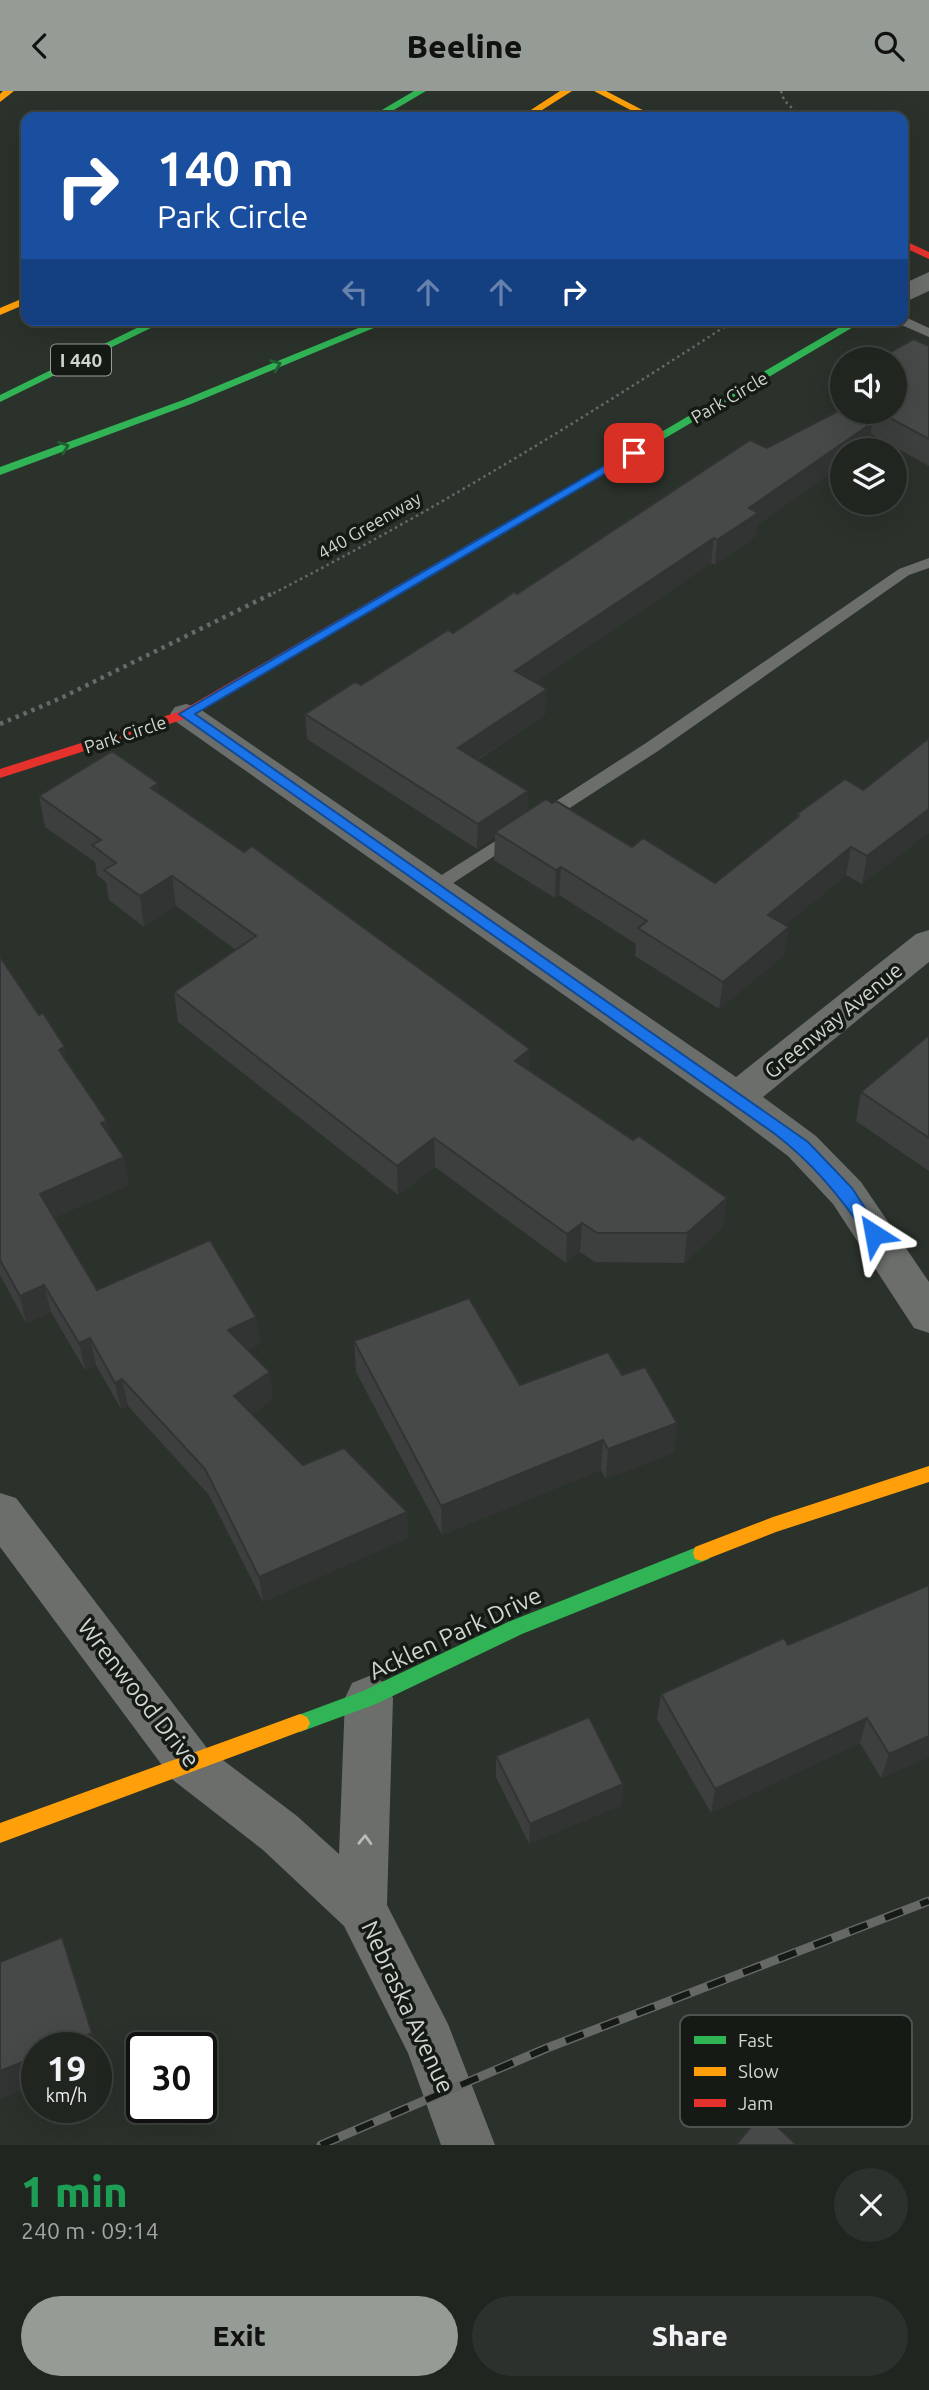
<!DOCTYPE html>
<meta charset="utf-8">
<style>
body{margin:0;font-family:Ubuntu,sans-serif;background:#2d312d;color:#f1f3f6;height:100vh;display:flex;flex-direction:column;font-size:26px;white-space:nowrap}
*{box-sizing:border-box;margin:0}
p{font-size:23px;color:#a2a5a5}
.icon{flex:none;width:38px;height:38px;fill:none;stroke:currentColor;stroke-width:2;stroke-linecap:round;stroke-linejoin:round}
.map{position:relative;height:2054px;overflow:hidden}
.drawer{display:flex;flex-direction:column;background:#202520;flex:1}
.drawer>*{flex:none}
.top-card{position:absolute;left:21px;top:21px;width:887px;height:214px;border-radius:14px;box-shadow:0 7px 28px #0002,0 0 0 2px #3d423e;background:#1a4fa0;color:#fff;overflow:hidden}
.buttons{position:absolute;left:830px;top:256px;display:grid;gap:14px}
.buttons a{display:grid;place-items:center;width:77px;height:77px;border-radius:50%;background:#202520;box-shadow:0 7px 28px #0002,0 0 0 2px #3d423e;font-size:35px}
.speed{position:absolute;left:21px;top:1941px;display:flex;gap:14px;font-size:35px;font-weight:700;text-align:center}
.speed>*{display:grid;place-content:center;width:91px;height:91px;border-radius:50%;background:#202520;box-shadow:0 7px 28px #0002,0 0 0 2px #3d423e;line-height:1}
.speed small{font-size:18px;font-weight:400}
.speed .limit{border:4px solid #111;border-radius:10px;background:#fff;color:#111}
.pin{position:absolute;display:grid;place-items:center;width:60px;height:60px;color:#fff;margin:-30px;border-radius:14px;box-shadow:0 4px 10px #0006}
.me{position:absolute;width:77px;margin:-38px;rotate:326deg;stroke-linejoin:round;filter:drop-shadow(0 0 5px #0008)}
.turn{display:flex;align-items:center;gap:24px;height:147px;padding:0 21px;font-size:32px}
.turn .icon{width:91px;height:91px;stroke-width:2.5}
.turn b{display:block;font-size:49px;line-height:60px}
.lanes{display:flex;align-items:center;height:66px;padding:0 21px;background:#0003;justify-content:center;gap:35px;direction:ltr}
.lanes .off{opacity:.35}
.round{display:grid;place-items:center;flex:none;width:74px;height:74px;border-radius:37px;background:#2d312d}
.summary{display:flex;align-items:center;justify-content:space-between;height:119px;padding:0 21px}
h1{font-size:42px;font-weight:800;line-height:52px;color:#1e9e55}
.action{display:flex;gap:14px;margin-top:auto;padding:14px 21px}
.action a{flex:1;height:80px;border-radius:42px;background:#959c96;color:#111;font-size:28px;font-weight:800;line-height:80px;text-align:center}
.action a+a{background:#2d312d;color:#f1f3f6}
header{display:flex;justify-content:space-between;align-items:center;height:91px;padding:0 21px;background:#959c96;color:#111;font-size:32px;font-weight:800}
.map>svg:first-child{display:block}
.lines{fill:none;stroke-linecap:round;stroke-linejoin:round}
.path-far1{stroke:#676a67;stroke-width:2.5;stroke-dasharray:2.5 3.5;stroke-linecap:butt}
.path{stroke:#676a67;stroke-width:4.5;stroke-dasharray:3.5 5;stroke-linecap:butt}
.lane{fill:#6c6e6c;fill-rule:evenodd}
.street{fill:#6c6e6c;fill-rule:evenodd}
.fast{fill:#30b455;fill-rule:evenodd}
.slow{fill:#ff9f0a;fill-rule:evenodd}
.jam{fill:#e5322d;fill-rule:evenodd}
.rail-casing{stroke:#656865;stroke-width:9}
.rail{stroke:#151a15;stroke-width:6;stroke-dasharray:19;stroke-linecap:butt}
.wall{fill:#3d3f3f}
.shaded-wall{fill:#323333}
.building{fill:#474949;stroke:#323333;stroke-width:2}
.oneway{stroke:#215f32}
.oneway2{stroke:#b6bcb6}
.route{fill:#1a73e8;stroke:#114b97;stroke-width:2}
.labels{text-anchor:middle;dominant-baseline:central;stroke-width:7;stroke-linejoin:round;paint-order:stroke}
.far-street-label{font-size:18px;fill:#ced6cf;stroke:#151a15}
.shield{fill:#151a15;stroke:#969e97;stroke-width:2}
.shield-label{font-size:19px;font-weight:bold;fill:#ced6cf}
.street-label{font-size:21px;fill:#ced6cf;stroke:#151a15}
.near-street-label{font-size:24px;fill:#ced6cf;stroke:#151a15}
.key{fill:#151a15;stroke:#4c524d;stroke-width:2}
.key-label{font-size:19px;fill:#ced6cf}
</style>
<header><svg class="icon" aria-label="back" viewBox="0 0 24 24"><path d="M15 5l-7 7 7 7"/></svg>Beeline<svg class="icon" aria-label="search" viewBox="0 0 24 24"><circle cx="10" cy="10" r="6"/><path d="M15 15l6 6"/></svg></header>
<div class="map">
<svg width="929" height="2054" viewBox="0 0 929 2054">
<rect width="100%" height="100%" fill="#2b312b"/>
<g class="lines">
<!-- path-far1 -->
<g class="path-far1">
<path d="M781,0l3,9 17,17"/>
<path d="M268,505c161,-82 315,-177 467,-276"/>
</g>
<!-- path -->
<path class="path" d="M0,633l61,-26 210,-104"/>
<!-- lane -->
<g class="lane">
<path d="M903,225l26,12v9l-32,-14 -1,-3h7z"/>
<path d="M929,467v10l-20,7 -251,176 -110,71h-12l-3,-4 3,-4 110,-71 253,-174z"/>
<path d="M516,737l9,6 -3,4 -81,53h-12l-3,-4 3,-4z"/>
</g>
<!-- street -->
<g class="street">
<path d="M929,181v19l-26,12v-19z"/>
<path d="M186,613l11,3 539,370 180,-143 13,-4v32l-166,135 53,39 45,46 68,100v51l-15,-5 -81,-124 -45,-48 -65,-49 -548,-386 -5,-7 5,-7z"/>
<path d="M0,1402l16,5 191,250 90,68 42,38 6,-156 7,-15 17,-7 17,7 7,15 -6,207 61,119 47,121h-54l-33,-92 -64,-127 -81,-76 -90,-70 -173,-233z"/>
</g>
<!-- fast -->
<g class="fast">
<path d="M414,0h12l-44,26h-12z"/>
<path d="M153,229h14l-167,82v-7z"/>
<path d="M378,229h15l-202,84 -191,71v-8l183,-67z"/>
<path d="M852,229h13l-335,198h-8l-2,-3z"/>
<path d="M702,1454l7,2 2,6 -2,6 -187,75 -146,70 -76,28 -7,-3 -3,-6 3,-6 70,-26 145,-69z"/>
</g>
<!-- slow -->
<g class="slow">
<path d="M3,0h11l-14,11v-8z"/>
<path d="M560,0h12l-41,26h-11z"/>
<path d="M594,0h12l50,26h-12z"/>
<path d="M26,206v7l-26,11v-7z"/>
<path d="M929,1375v16l-153,50 -74,29 -7,-2 -2,-6 2,-6 78,-30z"/>
<path d="M300,1623l7,3 3,6 -3,6 -307,114v-20z"/>
</g>
<!-- jam -->
<g class="jam">
<path d="M903,149l26,12v7l-26,-12z"/>
<path d="M526,420l4,1v6l-339,199 -191,61v-9l181,-58z"/>
</g>
<defs>
<path id="rail" d="M321,2054l226,-97 382,-147"/>
</defs>
<!-- rail casing -->
<use href="#rail" class="rail-casing"/>
<!-- rail -->
<use href="#rail" class="rail"/>
</g>
<!-- wall -->
<g class="wall">
<path d="M929,255v120l-58,-32 -2,13 -4,3h-23v16l-85,59 -2,12 -40,28 -4,-2 -176,119 11,32 -68,46 50,31v20l104,36 83,36 81,-65 1,-4 66,-24 66,-52v94l-67,52 -16,-9 -61,50v30l-66,54 -84,-53 1,-12 -77,-49 -4,3 -61,-38 1,-23 -18,12 -170,-110 -2,-25 56,-29 92,-52 64,-39 250,-146 75,-37h52z"/>
<path d="M158,692l1,11 371,277 193,156 -39,36 -89,-1 -15,-10 -14,11 -131,-96 -37,28 -220,-173 -4,-30 62,-42 -60,-44 -32,21 -35,-27 -3,-18 -9,-7 -2,-13 -50,-35 -6,-31z"/>
<path d="M0,866l68,106 42,73 19,49 -75,33 43,72 159,27 4,27 -13,6 26,49 -21,15 51,51 104,47 1,26 -145,64 -54,-107 -81,-89 -7,3 -25,-44 -11,5 -34,-58 -25,11 -26,-48z"/>
<path d="M929,944v136l-73,-50 5,-29z"/>
<path d="M354,1250l166,44 102,-10 55,48 -4,30 -67,26 -5,-9 -159,65 -86,-163z"/>
<path d="M929,1494v172l-48,21 -21,-35 -149,70 -54,-94 4,-25 127,-49z"/>
<path d="M496,1665l127,28 -2,21 -92,39 -33,-67z"/>
</g>
<!-- shaded-wall -->
<g class="shaded-wall">
<path d="M872,332l-3,24 -4,3h-23v16l-85,59 -2,12 -40,28 2,-25 32,-32z"/>
<path d="M714,447l-3,25 -196,132v-24z"/>
<path d="M547,598l-1,25 -88,58v-24z"/>
<path d="M158,692l4,31 -11,-26z"/>
<path d="M528,700v25l-33,16v5l-18,12 1,-25z"/>
<path d="M929,718v23l-67,52 5,-28z"/>
<path d="M851,756l-5,28 -82,68 4,-28z"/>
<path d="M561,776l-2,28 -4,3 1,-28z"/>
<path d="M172,785l4,30 -32,21 -4,-31z"/>
<path d="M789,836l-4,28 -66,54 4,-27z"/>
<path d="M65,956l5,28 -11,-25z"/>
<path d="M530,958l-1,30 -14,-18z"/>
<path d="M107,1030l5,28 -11,-26z"/>
<path d="M434,1047l1,29 -37,28 -1,-29z"/>
<path d="M124,1066l5,28 -83,37 -6,-28z"/>
<path d="M727,1107l-4,29 -39,36 3,-30z"/>
<path d="M582,1132l-2,29 -14,11 1,-29z"/>
<path d="M44,1194l7,27 -25,11 -6,-27z"/>
<path d="M256,1226l4,27 -28,13 -4,-27z"/>
<path d="M90,1247l6,27 -11,5 -6,-27z"/>
<path d="M270,1281l3,27 -35,24 -4,-27z"/>
<path d="M122,1288l6,27 -7,3 -6,-26z"/>
<path d="M677,1332l-4,30 -67,26 2,-30z"/>
<path d="M603,1349l-2,30 -159,65 -1,-29z"/>
<path d="M407,1421l1,26 -145,64 -4,-25z"/>
<path d="M867,1627l-7,25 -149,70 4,-24z"/>
<path d="M929,1645v21l-48,21 8,-24z"/>
<path d="M623,1693l-2,21 -92,39 1,-20z"/>
<path d="M62,1846l39,120 -5,2v-12h-39z"/>
<path d="M37,1965v28l-37,15v-28z"/>
</g>
<!-- building -->
<g class="building">
<path d="M914,248l15,7v93l-52,-28h17v-52h-16z"/>
<path d="M842,318v2h23l7,12 -123,85 9,5 -41,27 -3,-2 -199,133 32,18 -89,59 70,43 -50,33 -173,-110 50,-32 6,3 87,-55 5,3 61,-41 3,2 233,-154 17,8z"/>
<path d="M929,647v71l-62,47 -16,-9 -83,68 21,12 -66,55 -85,-54 9,-7 -86,-54 -5,3 -61,-38 51,-33 6,4 4,-2 76,46 11,-9 72,45 84,-67 -2,-2 48,-35 18,11z"/>
<path d="M112,660l46,32 -7,5 93,64 8,-6 278,203 -15,12 118,79 6,-4 88,62 -40,35h-90l-15,-10 -15,11 -133,-96 -37,28 -223,-174 82,-56 -84,-60 -32,20 -36,-26 12,-7 -24,-18 9,-5 -62,-44z"/>
<path d="M0,866l39,58 4,-2 22,34 -6,3 48,71 -6,2 23,34 -84,37 57,96 113,-50 46,77 -28,13 42,42 -36,24 69,69 41,-17 63,64 -148,65 -54,-108 -83,-90 -7,4 -25,-45 -11,5 -35,-58 -24,11 -20,-36z"/>
<path d="M929,944v103l-68,-46z"/>
<path d="M469,1207l51,87 88,-33 14,23 23,-8 32,56 -69,26 -5,-9 -162,66 -87,-165z"/>
<path d="M929,1494v151l-40,18 -22,-36 -152,71 -54,-95 123,-56 4,7z"/>
<path d="M589,1626l34,67 -93,40 -34,-68z"/>
<path d="M62,1846l30,96 -35,14h-20v9l-37,15v-109z"/>
<path d="M762,2022l35,32h-61z"/>
</g>
<!-- one-way arrows -->
<defs><path id="oneway-chevron" d="M-2-3.5L2.5 0L-2 3.5" fill="none" stroke-width="1.6" stroke-linecap="round" stroke-linejoin="round" transform="scale(1.75)"/></defs>
<g class="oneway">
<use href="#oneway-chevron" transform="translate(276 274) rotate(-22)"/>
<use href="#oneway-chevron" transform="translate(64 356) rotate(-20)"/>
</g>
<use class="oneway2" href="#oneway-chevron" transform="translate(365 1749) rotate(-88)"/>
<!-- route -->
<path class="route" d="M630,360l10,2 -445,261 613,428 44,46 30,46 -2,4h-12c-26,-40 -55,-75 -93,-104l-596,-420z"/>
<g class="labels">
<!-- far-street labels -->
<g class="far-street-label">
<text transform="translate(729 306) rotate(-30)">Park Circle</text>
<text transform="translate(369 434) rotate(-30)">440 Greenway</text>
<text transform="translate(125 643) rotate(-18)">Park Circle</text>
</g>
<!-- shield labels -->
<rect class="shield" x="51" y="253.5" width="60" height="31" rx="5"/>
<g class="shield-label">
<text x="81" y="269">I 440</text>
</g>
<!-- street labels -->
<g class="street-label">
<text transform="translate(833 929) rotate(-39)">Greenway Avenue</text>
</g>
<!-- near-street labels -->
<g class="near-street-label">
<text transform="translate(455 1542) rotate(-25)">Acklen Park Drive</text>
<text transform="translate(139 1602) rotate(52)">Wrenwood Drive</text>
<text transform="translate(408 1916) rotate(65)">Nebraska Avenue</text>
</g>
</g>
<!-- legend -->
<rect x="680" y="1924" width="232" height="112" rx="10" class="key"/>
<rect x="694" y="1945" width="32" height="8" fill="#30b455"/>
<rect x="694" y="1976" width="32" height="9" fill="#ff9f0a"/>
<rect x="694" y="2008" width="32" height="8" fill="#e5322d"/>
<g class="key-label">
<text x="738" y="1956">Fast</text>
<text x="738" y="1987">Slow</text>
<text x="738" y="2019">Jam</text>
</g>
</svg>
<div class="buttons">
<a><svg class="icon" aria-label="sound" viewBox="0 0 24 24"><path d="M4 9h4l5-4v14l-5-4H4zM17 9q2 3 0 6"/></svg></a>
<a><svg class="icon" aria-label="layers" viewBox="0 0 24 24"><path d="M12 4l9 5-9 5-9-5zM3 14l9 5 9-5"/></svg></a>
</div>
<div class="speed"><div>19<small>km/h</small></div><div class="limit">30</div></div>
<div class="pin" style="left:634px;top:362px;background:#d93025"><svg class="icon" aria-label="arrive" viewBox="0 0 24 24"><path d="M6 21V4h12l-3 4 3 4H6"/></svg></div>
<svg class="me" style="left:874px;top:1143px" viewBox="-20 -20 40 40"><path d="M0-17L14 15 0 8-14 15z" fill="#1a73e8" stroke="#fff" stroke-width="4"/></svg>
<div class="top-card">
<div class="turn"><svg class="icon" aria-label="right" viewBox="0 0 24 24"><path d="M7 20v-9h11M14 6l5 5-5 5"/></svg><div><b>140 m</b>Park Circle</div></div>
<div class="lanes"><svg class="icon off" aria-label="left" viewBox="0 0 24 24"><path d="M17 20v-9H6M10 6l-5 5 5 5"/></svg><svg class="icon off" aria-label="ahead" viewBox="0 0 24 24"><path d="M12 20V5M6 11l6-6 6 6"/></svg><svg class="icon off" aria-label="ahead" viewBox="0 0 24 24"><path d="M12 20V5M6 11l6-6 6 6"/></svg><svg class="icon" aria-label="right" viewBox="0 0 24 24"><path d="M7 20v-9h11M14 6l5 5-5 5"/></svg></div>
</div>
</div>
<section class="drawer">
<div class="summary"><div><h1>1 min</h1><p>240 m · 09:14</p></div><a class="round"><svg class="icon" aria-label="close" viewBox="0 0 24 24"><path d="M6 6l12 12M18 6L6 18"/></svg></a></div>
<div class="action"><a>Exit</a><a>Share</a></div>
</section>
